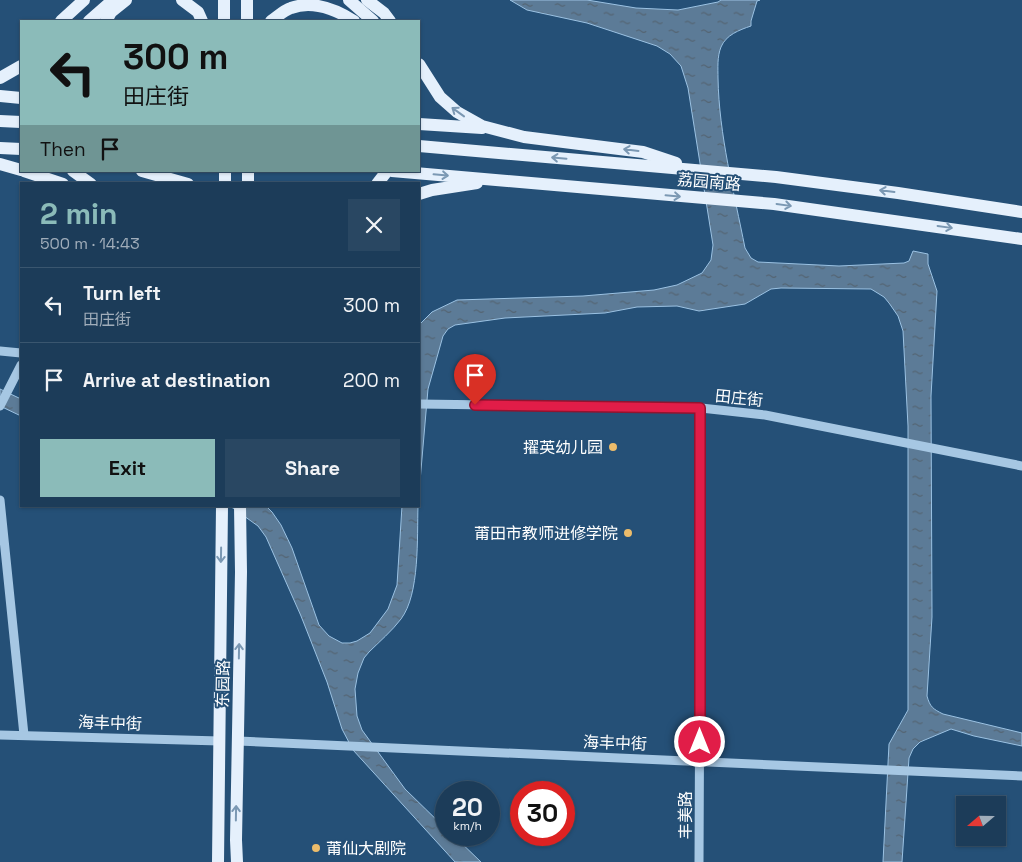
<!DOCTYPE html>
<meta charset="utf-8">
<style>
body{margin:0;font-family:"Space Grotesk","Noto Sans SC",sans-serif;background:#294762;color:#f1f3f6;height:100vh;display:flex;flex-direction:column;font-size:19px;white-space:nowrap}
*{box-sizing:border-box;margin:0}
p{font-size:16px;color:#a0adba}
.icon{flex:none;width:28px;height:28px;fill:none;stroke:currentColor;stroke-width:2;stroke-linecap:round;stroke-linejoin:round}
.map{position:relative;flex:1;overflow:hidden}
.drawer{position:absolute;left:20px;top:182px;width:400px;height:325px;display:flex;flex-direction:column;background:#1c3c59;border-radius:0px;box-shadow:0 1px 4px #0004,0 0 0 1px #3a566f}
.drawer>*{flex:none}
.hud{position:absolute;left:20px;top:20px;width:400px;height:152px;border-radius:0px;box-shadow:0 1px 4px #0004,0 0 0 1px #3a566f;background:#8bbbb9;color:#111;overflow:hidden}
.needle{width:32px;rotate:250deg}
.fabs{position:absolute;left:956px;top:796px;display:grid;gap:10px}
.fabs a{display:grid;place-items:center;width:50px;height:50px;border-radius:0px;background:#1c3c59;box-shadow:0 1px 4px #0004,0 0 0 1px #3a566f;font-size:25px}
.speed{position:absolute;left:435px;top:781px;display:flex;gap:10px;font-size:25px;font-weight:700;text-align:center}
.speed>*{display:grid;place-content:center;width:65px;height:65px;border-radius:50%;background:#1c3c59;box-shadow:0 1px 4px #0004,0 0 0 1px #3a566f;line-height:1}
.speed small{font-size:12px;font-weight:400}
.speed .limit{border:8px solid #d22;background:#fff;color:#111}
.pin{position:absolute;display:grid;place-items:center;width:42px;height:42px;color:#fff;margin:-51px -21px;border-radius:50% 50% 50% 0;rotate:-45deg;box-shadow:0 0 5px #0007}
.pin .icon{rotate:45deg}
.me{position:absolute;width:55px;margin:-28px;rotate:0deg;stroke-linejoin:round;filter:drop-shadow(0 0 4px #0008)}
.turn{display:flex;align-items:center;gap:18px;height:105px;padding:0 20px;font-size:22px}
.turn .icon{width:65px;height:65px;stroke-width:2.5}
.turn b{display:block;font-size:35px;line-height:42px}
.then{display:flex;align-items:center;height:48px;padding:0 20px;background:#0003;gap:10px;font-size:19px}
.round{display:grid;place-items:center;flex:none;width:52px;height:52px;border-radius:0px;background:#294762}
.summary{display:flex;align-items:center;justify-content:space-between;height:85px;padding:0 20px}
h1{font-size:30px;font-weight:700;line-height:38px;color:#8bbbb9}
.cta{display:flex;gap:10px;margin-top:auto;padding:10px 20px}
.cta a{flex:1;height:58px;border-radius:0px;background:#8bbbb9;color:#111;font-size:20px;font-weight:700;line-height:58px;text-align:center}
.cta a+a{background:#294762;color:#f1f3f6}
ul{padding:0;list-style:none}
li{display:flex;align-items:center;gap:15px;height:75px;padding:0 20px;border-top:1px solid #3a566f}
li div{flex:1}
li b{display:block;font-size:19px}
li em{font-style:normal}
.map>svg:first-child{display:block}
.water{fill:url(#water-ripples);stroke:#9bc2e3}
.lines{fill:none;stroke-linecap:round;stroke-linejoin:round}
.minor{stroke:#a6c7e3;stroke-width:9}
.major{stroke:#e5f0fc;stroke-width:12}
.oneway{stroke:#7b98b3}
.route-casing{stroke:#92132f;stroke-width:12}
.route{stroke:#e11d48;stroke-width:9}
.poi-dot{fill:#ecbc6b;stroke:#255077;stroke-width:2}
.labels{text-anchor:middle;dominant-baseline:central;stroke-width:4;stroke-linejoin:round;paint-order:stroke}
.street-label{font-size:16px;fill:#fff;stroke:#255077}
.poi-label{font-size:16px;fill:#fff;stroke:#255077;text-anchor:end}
</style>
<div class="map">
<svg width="1022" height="862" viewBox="0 0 1022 862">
<defs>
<pattern id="water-ripples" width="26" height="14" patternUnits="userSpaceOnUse" patternTransform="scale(1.25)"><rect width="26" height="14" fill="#5c7b97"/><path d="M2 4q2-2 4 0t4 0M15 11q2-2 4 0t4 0" fill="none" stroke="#546472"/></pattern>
</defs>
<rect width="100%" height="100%" fill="#255077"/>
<!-- water -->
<g class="water">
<path d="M510,0h77l49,8 42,2 40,-8 3,-2h39l-3,1 -6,20v5c-12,4 -25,9 -30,21 -4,10 -3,21 -3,31 1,57 16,114 27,170l6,10 7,4 81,4 65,-3 5,-2 4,-10 15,3v10l9,27 -6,105 1,221 -5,79c3,11 6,13 16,18l79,19v13l-48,-10 -23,-7 -31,13 -7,7 -4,9 -7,104h-19l6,-118 19,-34v-284l-5,-95 -5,-15 -9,-13 -5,-6 -13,-8 -90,-1 -10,1 -26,15 -46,7 -22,-5 -40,1 -32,6 -100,5 -50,7 -7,4 -5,7 -15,53 -9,104v-168l13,-13 25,-12 126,-4 71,-6 23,-5 25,-12 9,-13 2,-15 -25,-157 -7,-22 -11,-12 -13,-8 -70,-23 -60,-13z"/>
<path d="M0,389l21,10v17l-21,-10z"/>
<path d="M230,506h36l6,6 9,13 11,23 27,77 10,11 13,7h8l7,-2 13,-8 18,-24 9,-24 5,-79h16c-1,31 2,88 -17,113 -9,12 -22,23 -32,33l-5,6 -6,15 -3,16 2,27 5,14 43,59 41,40v6h7l28,27h-26l-102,-112 -11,-21 -15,-47 -26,-66 -35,-79 -8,-11z"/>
</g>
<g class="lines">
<!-- minor -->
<g class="minor">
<path d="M0,351l21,2"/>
<path d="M419,404l282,4 64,7 257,51"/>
<path d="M0,406l21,-41"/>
<path d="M0,500l24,235"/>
<path d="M0,735l220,6"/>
<path d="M238,741l784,35"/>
<path d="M699,862l2,-454"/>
</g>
<!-- major -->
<g class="major">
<path d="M182,0l16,12 4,9"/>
<path d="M349,0l24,21"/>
<path d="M367,0l17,13 6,8"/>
<path d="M61,21l23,-21"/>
<path d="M89,21l24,-21"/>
<path d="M106,21l5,-9 15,-12"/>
<path d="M224,21v-21"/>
<path d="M247,21v-21"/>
<path d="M271,21c6,-4 13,-11 20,-13 22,-8 44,1 63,13"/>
<path d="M419,64l21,33 17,15 25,14 42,11 119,15 33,11"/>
<path d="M0,78l21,-12"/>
<path d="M0,96l21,2"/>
<path d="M0,121l21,1"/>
<path d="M419,124l63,4"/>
<path d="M419,146l357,31 122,16 124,19"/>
<path d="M0,148l21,1"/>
<path d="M0,164l21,6"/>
<path d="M24,171l39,13"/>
<path d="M73,171l18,13"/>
<path d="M142,171l46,13"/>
<path d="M225,171v13"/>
<path d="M392,171l382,33 248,35"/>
<path d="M248,184v-13"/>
<path d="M377,184l10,-13"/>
<path d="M419,194l13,-4 45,-7"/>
<path d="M218,862l4,-356"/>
<path d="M237,862l-1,-22 5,-268 -1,-66"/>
</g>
</g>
<!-- one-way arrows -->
<defs><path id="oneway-shaft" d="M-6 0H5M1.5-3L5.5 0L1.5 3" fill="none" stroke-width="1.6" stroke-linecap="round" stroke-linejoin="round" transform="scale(1.25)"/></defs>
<g class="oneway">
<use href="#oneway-shaft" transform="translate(458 112) rotate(-144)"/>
<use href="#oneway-shaft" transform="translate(631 150) rotate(-173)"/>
<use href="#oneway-shaft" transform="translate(559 158) rotate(-175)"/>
<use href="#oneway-shaft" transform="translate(441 175) rotate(5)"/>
<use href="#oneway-shaft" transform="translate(887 191) rotate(-173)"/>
<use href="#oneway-shaft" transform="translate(673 196) rotate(5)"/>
<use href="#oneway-shaft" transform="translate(784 205) rotate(8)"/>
<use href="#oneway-shaft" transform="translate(945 227) rotate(8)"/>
<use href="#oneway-shaft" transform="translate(221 555) rotate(91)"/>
<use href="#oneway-shaft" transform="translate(239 651) rotate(-89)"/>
<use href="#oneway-shaft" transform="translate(236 813) rotate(-89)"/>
</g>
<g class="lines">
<defs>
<path id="route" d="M475,405l225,3v334"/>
</defs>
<!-- route casing -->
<use href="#route" class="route-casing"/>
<!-- route -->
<use href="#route" class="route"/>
</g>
<!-- markers -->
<g class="poi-dot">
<circle cx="613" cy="447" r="5"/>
<circle cx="628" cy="533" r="5"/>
<circle cx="316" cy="848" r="5"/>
</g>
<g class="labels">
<!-- street labels -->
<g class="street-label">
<text transform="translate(709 182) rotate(5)">荔园南路</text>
<text transform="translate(739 398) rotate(6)">田庄街</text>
<text transform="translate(223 684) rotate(-89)">东园路</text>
<text transform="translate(110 723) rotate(2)">海丰中街</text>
<text transform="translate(615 743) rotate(2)">海丰中街</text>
<text transform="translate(685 815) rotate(-90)">丰美路</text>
</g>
<!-- poi labels -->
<g class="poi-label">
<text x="603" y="447">擢英幼儿园</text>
<text x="618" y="533">莆田市教师进修学院</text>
<text x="326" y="848" text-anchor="start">莆仙大剧院</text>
</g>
</g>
</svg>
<div class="fabs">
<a><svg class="needle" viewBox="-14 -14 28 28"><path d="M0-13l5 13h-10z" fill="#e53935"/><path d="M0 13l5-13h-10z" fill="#a0adba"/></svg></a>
</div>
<div class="speed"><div>20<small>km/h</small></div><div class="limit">30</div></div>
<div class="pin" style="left:475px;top:405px;background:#d93025"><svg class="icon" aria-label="arrive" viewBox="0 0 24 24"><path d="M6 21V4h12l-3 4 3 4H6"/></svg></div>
<svg class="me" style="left:700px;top:742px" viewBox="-20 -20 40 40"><circle r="17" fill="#e11d48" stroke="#fff" stroke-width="3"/><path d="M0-11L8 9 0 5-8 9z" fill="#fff"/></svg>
<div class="hud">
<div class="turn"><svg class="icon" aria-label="left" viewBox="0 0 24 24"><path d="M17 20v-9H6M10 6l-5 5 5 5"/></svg><div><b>300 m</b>田庄街</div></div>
<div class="then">Then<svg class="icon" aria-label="arrive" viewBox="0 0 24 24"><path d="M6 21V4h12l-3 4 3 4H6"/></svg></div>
</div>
<section class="drawer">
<div class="summary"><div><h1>2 min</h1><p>500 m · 14:43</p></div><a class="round"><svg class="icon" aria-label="close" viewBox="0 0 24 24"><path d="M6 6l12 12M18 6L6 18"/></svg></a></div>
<ul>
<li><svg class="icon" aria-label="left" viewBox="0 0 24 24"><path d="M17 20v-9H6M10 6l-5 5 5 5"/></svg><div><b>Turn left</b><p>田庄街</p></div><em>300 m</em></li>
<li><svg class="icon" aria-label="arrive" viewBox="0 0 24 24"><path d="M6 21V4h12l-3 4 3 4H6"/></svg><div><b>Arrive at destination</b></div><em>200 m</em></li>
</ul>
<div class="cta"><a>Exit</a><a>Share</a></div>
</section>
</div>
